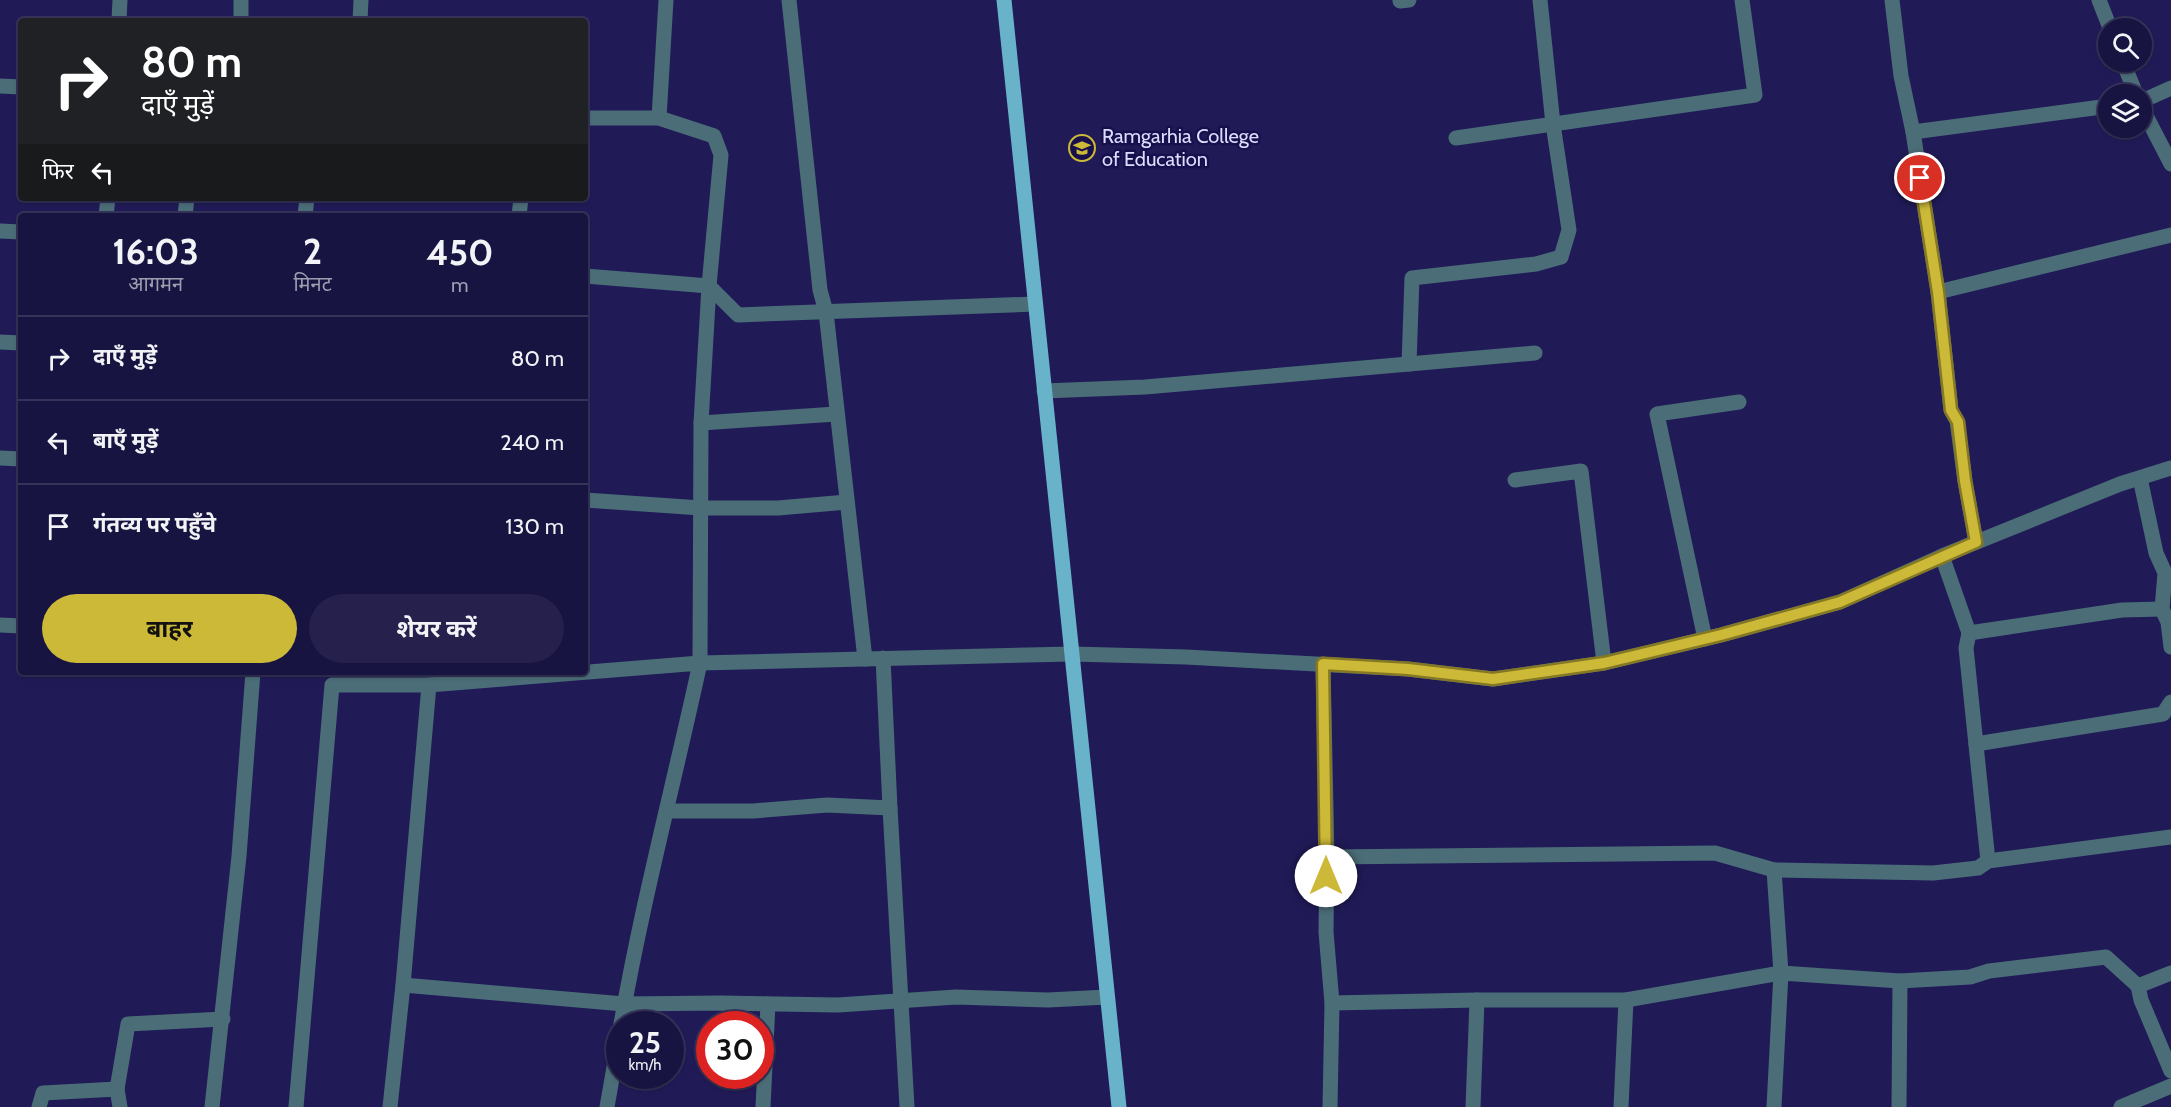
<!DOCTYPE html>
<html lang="hi">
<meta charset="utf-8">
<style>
body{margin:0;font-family:Cabin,"Noto Sans Devanagari",sans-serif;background:#25214c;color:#f1f3f6;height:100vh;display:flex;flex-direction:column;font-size:22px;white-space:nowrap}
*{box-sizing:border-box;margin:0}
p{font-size:20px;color:#9f9eb1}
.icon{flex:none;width:33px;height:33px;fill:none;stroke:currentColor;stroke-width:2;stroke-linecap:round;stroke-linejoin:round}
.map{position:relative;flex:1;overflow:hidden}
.side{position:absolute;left:18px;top:213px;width:570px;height:462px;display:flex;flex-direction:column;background:#181441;border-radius:6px;box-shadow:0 2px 4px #0004,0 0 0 2px #36335a}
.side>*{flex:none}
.hud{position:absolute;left:18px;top:18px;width:570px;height:183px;border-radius:6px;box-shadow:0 2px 4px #0004,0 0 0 2px #36335a;background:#202124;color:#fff;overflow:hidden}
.controls{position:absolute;left:2098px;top:18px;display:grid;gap:12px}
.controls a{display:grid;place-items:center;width:54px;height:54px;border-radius:50%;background:#181441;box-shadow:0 2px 4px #0004,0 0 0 2px #36335a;font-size:30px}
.speed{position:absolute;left:606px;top:1011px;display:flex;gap:12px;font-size:30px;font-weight:700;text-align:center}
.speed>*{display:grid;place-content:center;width:78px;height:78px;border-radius:50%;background:#181441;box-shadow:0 2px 4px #0004,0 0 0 2px #36335a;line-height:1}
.speed small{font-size:15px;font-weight:400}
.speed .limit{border:9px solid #d22;background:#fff;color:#111}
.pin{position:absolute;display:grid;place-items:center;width:51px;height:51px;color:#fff;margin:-26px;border:3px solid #fff;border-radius:50%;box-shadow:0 2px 6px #0007}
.me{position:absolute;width:66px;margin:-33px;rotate:0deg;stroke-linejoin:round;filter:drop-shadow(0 0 4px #0008)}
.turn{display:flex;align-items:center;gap:21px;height:126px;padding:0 24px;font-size:27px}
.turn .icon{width:78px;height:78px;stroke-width:2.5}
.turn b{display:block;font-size:42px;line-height:51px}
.then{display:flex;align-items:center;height:57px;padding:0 24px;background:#0003;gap:12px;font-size:22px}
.eta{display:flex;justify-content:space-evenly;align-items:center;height:102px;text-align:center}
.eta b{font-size:36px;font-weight:700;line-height:42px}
.cta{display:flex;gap:12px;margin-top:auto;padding:12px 24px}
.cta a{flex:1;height:69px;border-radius:36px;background:#ccb938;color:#111;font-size:24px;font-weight:700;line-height:69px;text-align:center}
.cta a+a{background:#25214c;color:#f1f3f6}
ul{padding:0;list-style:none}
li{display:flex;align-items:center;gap:18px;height:84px;padding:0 24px;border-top:2px solid #36335a}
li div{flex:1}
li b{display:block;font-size:22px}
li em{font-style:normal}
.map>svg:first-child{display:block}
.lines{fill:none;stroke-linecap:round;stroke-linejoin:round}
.minor{stroke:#4b6d78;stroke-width:15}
.major{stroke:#69b3ca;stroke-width:15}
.route-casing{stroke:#857824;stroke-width:15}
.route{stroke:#ccb938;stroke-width:10}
.labels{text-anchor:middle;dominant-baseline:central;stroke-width:5;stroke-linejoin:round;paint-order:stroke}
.poi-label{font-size:20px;fill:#daddfc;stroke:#18104c;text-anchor:start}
</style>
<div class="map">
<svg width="2171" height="1107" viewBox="0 0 2171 1107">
<rect width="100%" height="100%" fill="#201b57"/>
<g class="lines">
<!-- minor -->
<g class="minor">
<path d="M789,0l31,290 6,22 39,347"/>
<path d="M1892,0l9,76 12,56 25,160 13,118 6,11 8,60 11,61"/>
<path d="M2099,0l11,28"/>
<path d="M1400,1l9,-1"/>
<path d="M119,21l1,-21"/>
<path d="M241,21v-21"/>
<path d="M360,21l1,-21"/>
<path d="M2123,62l13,32"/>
<path d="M0,86l21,1"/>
<path d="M2142,101l29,-13"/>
<path d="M2142,108l29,56"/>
<path d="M585,118h74l55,18 7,19 -12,131 29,29 297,-11"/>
<path d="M659,118l7,-118"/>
<path d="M1913,132l196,-26"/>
<path d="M1456,138l299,-43 -13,-95"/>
<path d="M106,216l2,-18"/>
<path d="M185,216l2,-18"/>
<path d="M305,216l2,-18"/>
<path d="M519,216l2,-18"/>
<path d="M0,231l21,1"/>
<path d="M585,276l124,10 -8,137 -1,240 372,-9 114,3 222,12 85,10 111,-16 117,-28 119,-33 102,-46 178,-72 51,-16"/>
<path d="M1938,292l233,-57"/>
<path d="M0,342l21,1"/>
<path d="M1409,364l3,-86 124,-14 25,-7 8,-27 -16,-106 -13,-124"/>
<path d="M1044,391l101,-4 390,-34"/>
<path d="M701,423l135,-9"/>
<path d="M0,458l21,1"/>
<path d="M2140,478l16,75 9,20 -3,36 6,13 3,25"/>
<path d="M1515,480l66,-9 23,192"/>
<path d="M585,500l116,8h77l69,-6"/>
<path d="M1942,556l27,77 -3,15 22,213"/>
<path d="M0,625l21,1"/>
<path d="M1969,633l153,-23 40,-1"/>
<path d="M1705,639l-48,-225 82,-12"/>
<path d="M1323,664l4,193 -1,75 6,71 -2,104"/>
<path d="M429,685l-26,300 221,19 97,-1 117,2 118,-8 92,3 59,-3"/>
<path d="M1976,744l187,-30 8,-12"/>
<path d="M890,808l17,299"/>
<path d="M668,811h85l74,-6 63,3 -7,-150"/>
<path d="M1327,857l388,-4 59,17 159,3 45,-5 10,-7 183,-24"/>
<path d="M2138,986l33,-13"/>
<path d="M1332,1003l145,-3h149l155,-27 119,8 70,-4 19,-6 117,-14 32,29 3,14 30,71"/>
<path d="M39,1107l4,-14 74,-4"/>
<path d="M120,1107l-3,-18 11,-65 95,-5"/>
<path d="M212,1107l27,-251 14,-184"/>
<path d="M296,1107l36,-422h97l271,-22c-26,120 -58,240 -79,361"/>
<path d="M390,1107l13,-122"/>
<path d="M607,1107l13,-74"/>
<path d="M763,1107l5,-103"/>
<path d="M1473,1107l4,-107"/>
<path d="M1621,1107l5,-107"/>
<path d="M1774,1107l7,-134 -7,-103"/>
<path d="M1899,1107l1,-126"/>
<path d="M2121,1107l50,-21"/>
</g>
<!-- major -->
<path class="major" d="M1004,0l115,1107"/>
</g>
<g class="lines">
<defs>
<path id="route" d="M1326,876l-3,-212 85,5 85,10 111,-16 117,-28 119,-33 136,-60 -11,-61 -7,-59 -7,-12 -13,-118 -18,-114"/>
</defs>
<!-- route casing -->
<use href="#route" class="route-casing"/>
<!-- route -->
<use href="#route" class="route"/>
</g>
<!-- icons -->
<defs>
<symbol id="university-ring" viewBox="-11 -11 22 22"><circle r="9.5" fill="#18104c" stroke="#ccb938" stroke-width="1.5"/><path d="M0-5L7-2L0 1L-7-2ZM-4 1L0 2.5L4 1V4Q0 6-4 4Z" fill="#ccb938"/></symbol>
</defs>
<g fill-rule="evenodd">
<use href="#university-ring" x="1067" y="133" width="30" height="30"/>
</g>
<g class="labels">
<!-- poi labels -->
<g class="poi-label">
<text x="1102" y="136">Ramgarhia College<tspan x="1102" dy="23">of Education</tspan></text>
</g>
</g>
</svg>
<div class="controls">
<a><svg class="icon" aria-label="search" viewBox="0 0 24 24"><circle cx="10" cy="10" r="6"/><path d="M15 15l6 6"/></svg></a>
<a><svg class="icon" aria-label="layers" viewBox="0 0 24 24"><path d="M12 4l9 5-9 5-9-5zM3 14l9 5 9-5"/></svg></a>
</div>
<div class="speed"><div>25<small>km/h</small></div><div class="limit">30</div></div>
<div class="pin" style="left:1920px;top:178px;background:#d93025"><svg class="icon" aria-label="arrive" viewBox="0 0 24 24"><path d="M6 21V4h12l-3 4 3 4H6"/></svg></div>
<svg class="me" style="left:1326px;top:876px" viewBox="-20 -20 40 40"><circle r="19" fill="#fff"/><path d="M0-13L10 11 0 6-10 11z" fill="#ccb938"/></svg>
<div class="hud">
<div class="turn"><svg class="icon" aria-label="right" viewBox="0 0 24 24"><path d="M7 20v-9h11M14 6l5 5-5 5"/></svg><div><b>80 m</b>दाएँ मुड़ें</div></div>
<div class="then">फिर<svg class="icon" aria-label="left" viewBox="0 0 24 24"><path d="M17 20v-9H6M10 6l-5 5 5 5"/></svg></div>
</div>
<section class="side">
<div class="eta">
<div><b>16:03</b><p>आगमन</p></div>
<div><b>2</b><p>मिनट</p></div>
<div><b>450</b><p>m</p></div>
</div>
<ul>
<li><svg class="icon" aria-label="right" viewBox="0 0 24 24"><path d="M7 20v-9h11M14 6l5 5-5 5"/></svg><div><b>दाएँ मुड़ें</b></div><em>80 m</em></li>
<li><svg class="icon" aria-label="left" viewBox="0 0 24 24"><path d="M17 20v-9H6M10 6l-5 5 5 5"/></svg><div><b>बाएँ मुड़ें</b></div><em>240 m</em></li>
<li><svg class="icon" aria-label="arrive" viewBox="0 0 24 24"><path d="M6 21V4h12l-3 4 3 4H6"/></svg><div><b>गंतव्य पर पहुँचे</b></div><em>130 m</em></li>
</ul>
<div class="cta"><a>बाहर</a><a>शेयर करें</a></div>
</section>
</div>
